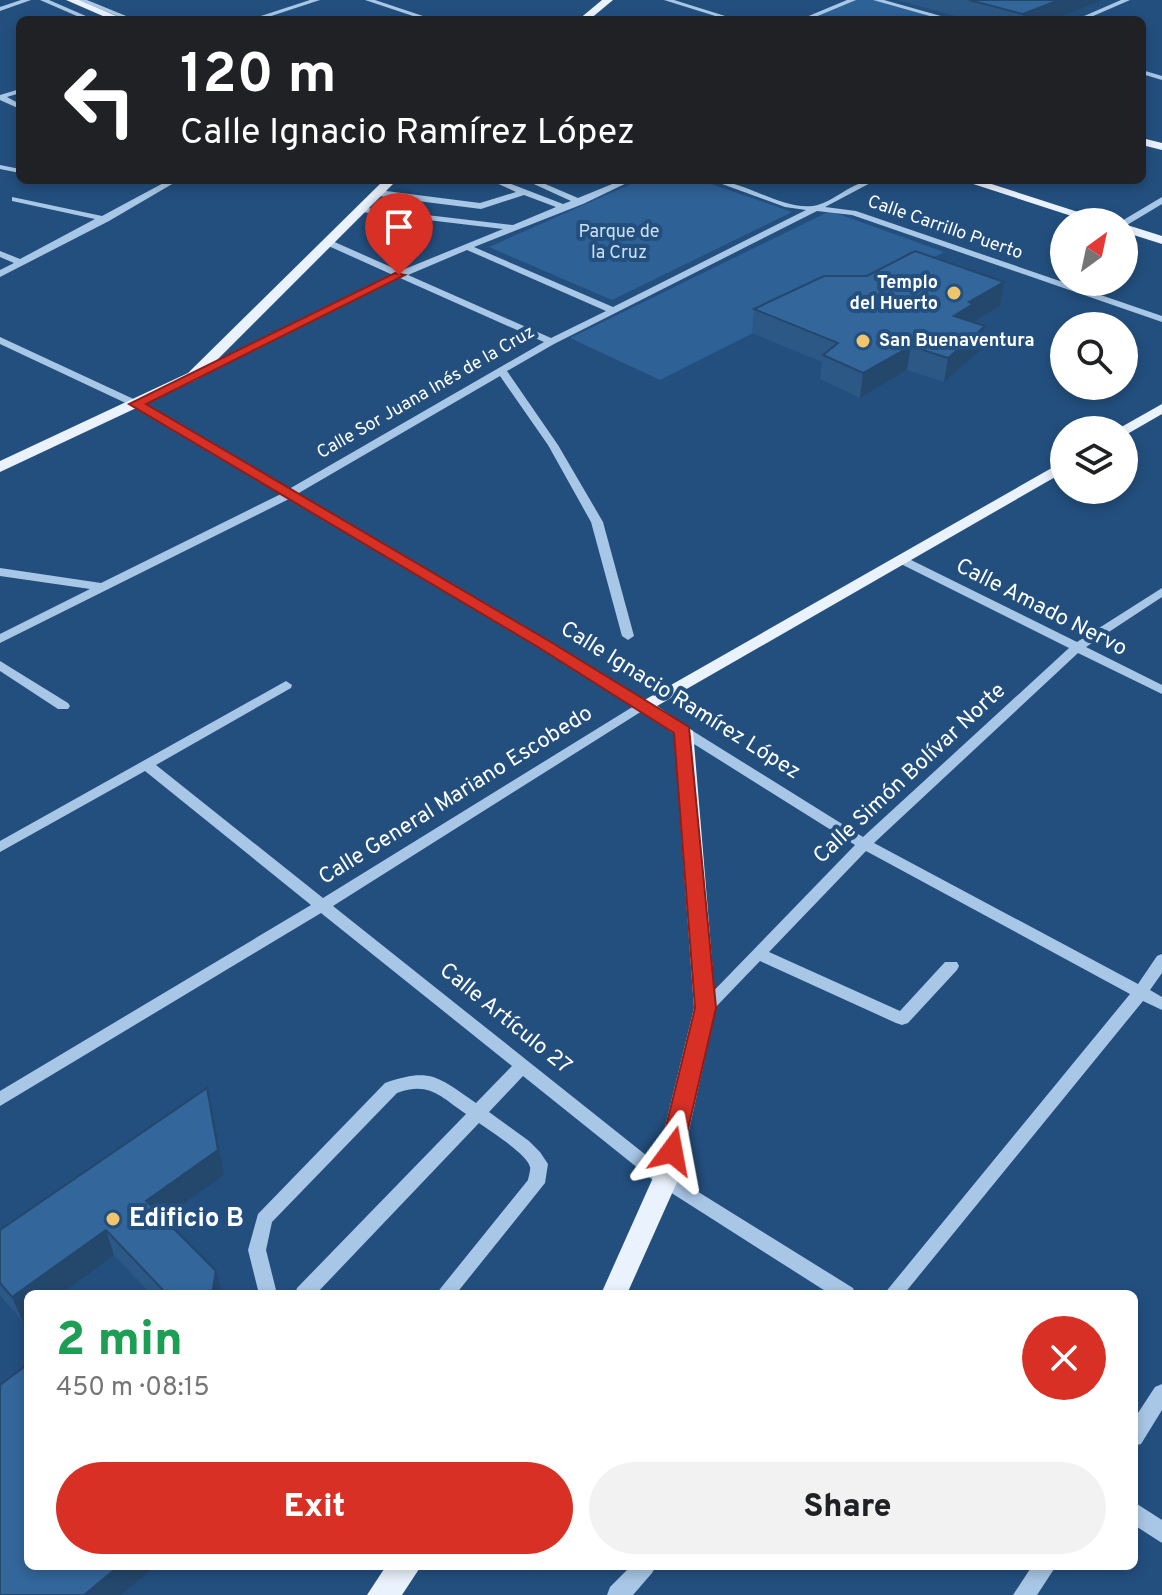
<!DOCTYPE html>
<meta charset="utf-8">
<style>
body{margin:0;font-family:Overpass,sans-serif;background:#f2f2f2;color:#202124;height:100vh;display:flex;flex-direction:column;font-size:30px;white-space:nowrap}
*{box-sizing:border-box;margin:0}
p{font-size:26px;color:#757577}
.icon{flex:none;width:44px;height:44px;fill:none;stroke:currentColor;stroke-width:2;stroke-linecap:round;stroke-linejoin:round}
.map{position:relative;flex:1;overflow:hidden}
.panel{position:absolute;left:24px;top:1290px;width:1114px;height:280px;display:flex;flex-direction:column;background:#fff;border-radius:12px;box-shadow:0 4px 12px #0003}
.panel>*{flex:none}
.guide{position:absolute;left:16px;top:16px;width:1130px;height:168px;border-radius:12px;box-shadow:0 4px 12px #0003;background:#202124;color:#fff;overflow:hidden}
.needle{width:52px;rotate:33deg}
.controls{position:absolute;left:1050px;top:208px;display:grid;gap:16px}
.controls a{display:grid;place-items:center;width:88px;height:88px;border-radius:50%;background:#fff;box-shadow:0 4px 12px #0003;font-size:40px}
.pin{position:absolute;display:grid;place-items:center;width:68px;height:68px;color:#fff;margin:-82px -34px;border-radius:50% 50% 50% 0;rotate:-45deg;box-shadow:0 0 8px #0007}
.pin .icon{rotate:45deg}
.me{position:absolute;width:88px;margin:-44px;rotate:13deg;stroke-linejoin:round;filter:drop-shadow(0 0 6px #0008)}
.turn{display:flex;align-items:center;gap:28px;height:168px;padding:0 32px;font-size:36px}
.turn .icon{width:104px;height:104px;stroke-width:2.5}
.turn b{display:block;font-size:56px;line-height:68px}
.round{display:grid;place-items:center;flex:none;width:84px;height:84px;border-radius:42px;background:#f2f2f2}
.head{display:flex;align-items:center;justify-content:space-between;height:136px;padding:0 32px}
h1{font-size:48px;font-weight:800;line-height:60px;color:#1e9e55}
.primary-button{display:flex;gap:16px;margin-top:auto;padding:16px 32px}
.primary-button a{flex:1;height:92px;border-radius:48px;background:#d93025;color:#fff;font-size:32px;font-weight:800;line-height:92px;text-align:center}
.primary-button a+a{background:#f2f2f2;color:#202124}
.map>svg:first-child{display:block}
.green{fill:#2e6196}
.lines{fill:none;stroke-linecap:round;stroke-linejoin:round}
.minor{fill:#a8c7e6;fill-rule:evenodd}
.major{fill:#eaf2fd;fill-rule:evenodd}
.wall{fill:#2c5885}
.shaded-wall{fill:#24476c}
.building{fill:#33669b;stroke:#24476c;stroke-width:2}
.route{fill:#d93025;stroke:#8d1f18;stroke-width:2}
.poi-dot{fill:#f1c56c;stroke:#234f7e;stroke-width:3}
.labels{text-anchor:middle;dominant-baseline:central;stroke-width:8;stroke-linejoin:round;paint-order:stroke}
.far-street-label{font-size:18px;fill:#fff;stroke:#234f7e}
.far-park-label{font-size:18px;fill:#cce0f5;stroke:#234f7e}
.far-poi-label{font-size:18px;font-weight:bold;fill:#fff;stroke:#234f7e;text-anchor:end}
.street-label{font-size:22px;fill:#fff;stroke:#234f7e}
.near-poi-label{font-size:26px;font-weight:bold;fill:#fff;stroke:#234f7e;text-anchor:start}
</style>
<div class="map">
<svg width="1162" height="1595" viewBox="0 0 1162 1595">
<rect width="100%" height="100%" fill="#234f7e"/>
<!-- green -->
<g class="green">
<path d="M853,0h23l76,20h-150z"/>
<path d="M640,180h60l92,32 -180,88 -123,-53z"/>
<path d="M830,211l114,41 -88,45 -99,34 -97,49 -90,-42z"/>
</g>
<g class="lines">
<!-- minor -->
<g class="minor">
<path d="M21,0h10l-31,11v-4z"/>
<path d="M40,0h9l46,20h-9z"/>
<path d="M78,0h9l49,20h-9z"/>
<path d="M310,0h10l-61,20h-10z"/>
<path d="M365,0h10l60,20h-10z"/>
<path d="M664,0h10l64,20h-10z"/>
<path d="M847,0h9l-48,20h-9z"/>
<path d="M873,0h11l71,20h-11z"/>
<path d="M1121,0h9l-46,20h-9z"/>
<path d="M1142,70l20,6v4l-20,-6z"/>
<path d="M20,89v4l-13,4 13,7v5l-20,-9v-5z"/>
<path d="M0,165l20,4v4l-20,-4z"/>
<path d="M169,180h10l-70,41 -109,56v-7l14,-7 -14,-6v-6l20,8 75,-40 -83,-18v-4l90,19z"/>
<path d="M490,180h11l62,24 8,-3 -46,-21h11l42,18 44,-18h11l-50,24 -109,43 139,60 193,-97 -21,-3 -74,-27c34,0 69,30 102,26 21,-3 39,-26 63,-26l-51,27 31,4 306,105v6l-310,-107 -35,-4 -263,133 -47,27 51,74 45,77 31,114 -6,4 -6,-4 -31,-114 -43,-77 -48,-69 -203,118 251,147 102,65 -317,200 338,269 182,113 2,6h-25l-171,-109 -136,-109 -34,36 40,29 11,11 8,12 -3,19 -89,111h-20l92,-114c0,-1 3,-11 2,-13 -2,-12 -41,-37 -51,-44l-163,171h-21l2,-6 169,-174c-26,-18 -37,-33 -69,-21l-125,129 -6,28 11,44h-18l-11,-44 10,-36 127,-131c46,-16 53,-6 91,20l36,-37 -191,-153 -321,193v-15l311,-186 -166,-134 -145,81v-11l286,-160 6,4 -1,3 -135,77 167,133 311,-192 -94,-59 -251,-148 -289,144v-9l90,-45 -90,-13v-8l101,15 180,-89 -149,-88 -132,-62v-7l140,65 149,87 255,-147 -144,-64 -203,100 -9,-2 205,-101 -69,-31v-4h6l70,31 103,-42 -142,-17 -3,-1v-4l155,18 43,-18 -32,-12 -43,14 -103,-13 -4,-3 4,-3 102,13 36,-11zM467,250l139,61 -55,27 -143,-63z"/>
<path d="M1162,197v7l-35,21 -3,1v-4h-4z"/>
<path d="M903,556l174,86 85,-54v9l-76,50 76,38v9l-84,-41 -204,190 264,141 19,-28 5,-2v19l-12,17 12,7v13l-19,-9 -239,293h-20l246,-300 -264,-143 -97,101 131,59 45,-49h12l2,4 -2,4 -49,53 -6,2 -6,-2 -136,-62 -49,51 -6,2 -6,-2 -2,-4 158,-163 -177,-111 -2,-3 2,-3h10l175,109 206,-189 -170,-85 -2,-3z"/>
<path d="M0,661l68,42 2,3 -2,3h-10l-58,-38z"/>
<path d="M1162,1384v26l-21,34 -7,2v-27l21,-32z"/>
<path d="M1134,1502l28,18v23l-28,-18z"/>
<path d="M631,1566h25l-4,7 -19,22h-26l3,-8z"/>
<path d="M1032,1566h24l-19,29h-24z"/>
</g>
<!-- major -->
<g class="major">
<path d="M66,0h13l47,20h-14z"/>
<path d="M602,0h11l-24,20h-11z"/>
<path d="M1142,138l20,5v7l-20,-5z"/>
<path d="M384,180h13l-199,199 -198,93v-11l188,-88z"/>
<path d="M961,180h18l130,42h-19z"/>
<path d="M1124,224l38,12v8l-38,-12z"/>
<path d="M1162,404v10l-33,19 -5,2v-5h-8z"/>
<path d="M1064,461v11l-407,234 36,25 23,277 -38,172 -51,114h-26l51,-114 42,-172 -20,-274 -40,-28z"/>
<path d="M386,1566h35l-19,29h-35z"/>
</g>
</g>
<!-- wall -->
<g class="wall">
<path d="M897,0h205l-49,20h-83z"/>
<path d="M1004,282l-4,24 -28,16 13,4 -4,24 -37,32 -37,-12 -47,28 -40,-19 2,-17 -70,-29 2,-24z"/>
<path d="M213,1113l11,62 -60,44 58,75h-71l-37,-39 -86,39v24l-5,4 -23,-27v-65z"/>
</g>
<!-- shaded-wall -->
<g class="shaded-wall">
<path d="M1059,0h43l-49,20h-31l1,-6z"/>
<path d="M1004,282l-4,24 -30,18 -16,-8 15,-14z"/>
<path d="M985,326l-4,24 -37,32 4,-24z"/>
<path d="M911,346l-4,24 -47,28 3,-25z"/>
<path d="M207,1088l6,25 11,62 -70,51 -8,-25z"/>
<path d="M106,1230l8,25 -53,39h-33v24l-5,4 -11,-25z"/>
<path d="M216,1271l6,23h-10z"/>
<path d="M119,1566h36l-34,29h-37z"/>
</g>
<!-- building -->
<g class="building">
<path d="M969,0h90l-36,14z"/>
<path d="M915,251l89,31 -35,20 4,2 -19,12 31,10 -37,32 -37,-12 -48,27 -40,-18 15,-12 -84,-34 70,-33h43z"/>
<path d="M207,1088l11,62 -72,51 70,70 -4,23h-50l1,-4 -57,-60 -94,67 -12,-14v-53z"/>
<path d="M28,1364v202h91l-35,29h-84v-210z"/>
</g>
<!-- route -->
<path class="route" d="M395,273l10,2 -259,129 403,237 140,86 27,281 -33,143 -3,7 -8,3 -8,-3 -4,-7 35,-143 -21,-275 -136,-86 -409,-243z"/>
<!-- markers -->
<g class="poi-dot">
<circle cx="954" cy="293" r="8"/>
<circle cx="863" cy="341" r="8"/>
<circle cx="113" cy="1219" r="8"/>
</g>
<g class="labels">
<!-- far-street labels -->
<g class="far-street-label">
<text transform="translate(945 228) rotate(19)">Calle Carrillo Puerto</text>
<text transform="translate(426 393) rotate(-30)">Calle Sor Juana Inés de la Cruz</text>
</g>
<!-- far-park labels -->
<g class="far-park-label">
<text x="619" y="232">Parque de<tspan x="619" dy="21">la Cruz</tspan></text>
</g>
<!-- far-poi labels -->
<g class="far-poi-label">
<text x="938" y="283">Templo<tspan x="938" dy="21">del Huerto</tspan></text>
<text x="879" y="341" text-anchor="start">San Buenaventura</text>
</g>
<!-- street labels -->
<g class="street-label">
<text transform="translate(1041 608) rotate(27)">Calle Amado Nervo</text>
<text transform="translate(680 701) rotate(32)">Calle Ignacio Ramírez López</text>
<text transform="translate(910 774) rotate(-43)">Calle Simón Bolívar Norte</text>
<text transform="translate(456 796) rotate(-32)">Calle General Mariano Escobedo</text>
<text transform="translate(505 1019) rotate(39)">Calle Artículo 27</text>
</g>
<!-- near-poi labels -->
<g class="near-poi-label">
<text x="129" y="1219">Edificio B</text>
</g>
</g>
</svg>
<div class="controls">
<a><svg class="needle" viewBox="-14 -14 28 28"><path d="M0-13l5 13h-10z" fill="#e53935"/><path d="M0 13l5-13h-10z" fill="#757577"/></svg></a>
<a><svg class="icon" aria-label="search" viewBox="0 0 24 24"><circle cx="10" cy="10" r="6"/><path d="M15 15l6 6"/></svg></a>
<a><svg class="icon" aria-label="layers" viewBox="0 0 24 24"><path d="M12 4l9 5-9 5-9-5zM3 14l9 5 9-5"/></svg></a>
</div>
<div class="pin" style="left:399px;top:275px;background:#d93025"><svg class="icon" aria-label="arrive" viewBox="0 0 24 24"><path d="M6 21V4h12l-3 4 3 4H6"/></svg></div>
<svg class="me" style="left:672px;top:1151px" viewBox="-20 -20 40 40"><path d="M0-17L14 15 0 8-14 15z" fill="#d93025" stroke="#fff" stroke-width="4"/></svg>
<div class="guide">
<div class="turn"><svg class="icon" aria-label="left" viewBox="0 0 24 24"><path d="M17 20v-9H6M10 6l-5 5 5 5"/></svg><div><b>120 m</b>Calle Ignacio Ramírez López</div></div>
</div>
<section class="panel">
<div class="head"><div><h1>2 min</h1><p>450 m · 08:15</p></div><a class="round" style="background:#d93025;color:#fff"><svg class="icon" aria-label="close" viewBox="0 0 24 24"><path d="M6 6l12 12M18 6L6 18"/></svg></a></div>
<div class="primary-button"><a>Exit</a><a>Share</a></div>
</section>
</div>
